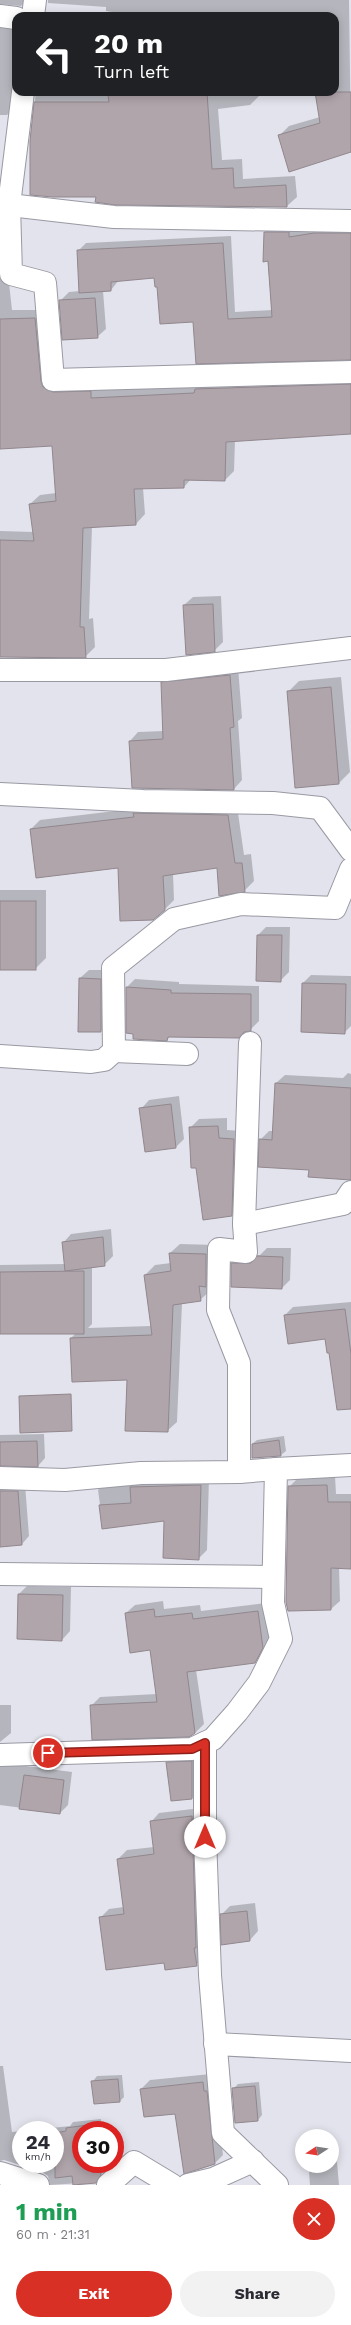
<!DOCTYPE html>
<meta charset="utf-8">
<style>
body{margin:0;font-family:"Work Sans",sans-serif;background:#f2f2f3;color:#2b2b33;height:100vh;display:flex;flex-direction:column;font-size:15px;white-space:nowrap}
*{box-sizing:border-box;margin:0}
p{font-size:13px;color:#7c7c81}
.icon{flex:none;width:22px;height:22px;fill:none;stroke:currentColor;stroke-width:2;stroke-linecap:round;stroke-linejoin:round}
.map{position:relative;height:2185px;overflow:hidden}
.panel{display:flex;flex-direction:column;background:#fff;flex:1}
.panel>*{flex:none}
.hud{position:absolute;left:12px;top:12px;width:327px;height:84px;border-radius:12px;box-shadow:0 2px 10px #0003;background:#202124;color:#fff;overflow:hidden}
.needle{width:26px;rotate:258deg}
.controls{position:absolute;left:295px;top:2129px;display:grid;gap:8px}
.controls a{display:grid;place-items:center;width:44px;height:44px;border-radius:50%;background:#fff;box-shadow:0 2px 10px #0003;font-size:20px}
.speed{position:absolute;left:12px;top:2121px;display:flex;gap:8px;font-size:20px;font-weight:700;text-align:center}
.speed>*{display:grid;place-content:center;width:52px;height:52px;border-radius:50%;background:#fff;box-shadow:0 2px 10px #0003;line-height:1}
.speed small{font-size:10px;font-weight:400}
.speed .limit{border:6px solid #d22;background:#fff;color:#111}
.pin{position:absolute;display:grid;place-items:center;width:34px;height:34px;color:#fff;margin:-17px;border:2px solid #fff;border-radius:50%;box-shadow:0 1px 4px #0007}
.me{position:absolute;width:44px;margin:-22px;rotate:0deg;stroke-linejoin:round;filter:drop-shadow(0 0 3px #0008)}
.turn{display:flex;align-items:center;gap:14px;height:84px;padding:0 16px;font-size:18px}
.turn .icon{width:52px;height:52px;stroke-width:2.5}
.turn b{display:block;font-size:28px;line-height:34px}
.round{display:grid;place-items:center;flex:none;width:42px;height:42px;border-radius:21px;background:#f2f2f3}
.head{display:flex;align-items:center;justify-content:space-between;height:68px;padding:0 16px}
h1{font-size:24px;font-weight:700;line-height:30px;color:#1e9e55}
.primary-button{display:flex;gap:8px;margin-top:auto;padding:8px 16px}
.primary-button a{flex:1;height:46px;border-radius:24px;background:#d93025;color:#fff;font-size:16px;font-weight:700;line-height:46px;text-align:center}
.primary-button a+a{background:#f2f2f3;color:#2b2b33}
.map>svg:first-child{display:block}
.shadow{fill:#0003}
.building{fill:#b0a5ab;stroke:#91878d}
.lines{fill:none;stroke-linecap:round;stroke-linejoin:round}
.minor-casing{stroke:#9999a3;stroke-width:24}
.minor{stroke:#fff;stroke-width:22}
.route-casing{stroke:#8d1f18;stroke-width:10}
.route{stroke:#d93025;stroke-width:7}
</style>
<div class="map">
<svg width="351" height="2185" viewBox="0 0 351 2185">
<rect width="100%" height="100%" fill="#e3e3ed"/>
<!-- shadow -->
<g class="shadow">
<path d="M0,0h27l-6,6 -21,-2z"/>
<path d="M48,0h301l2,143 -72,-7 10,-10 31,-9 -4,-25h19v-76h-199l-30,-5v-4l-58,-4z"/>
<path d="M0,13l16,7 1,86 -10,9h-7z"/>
<path d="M36,92h224v3l-10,10 -32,4 4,51 20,-1 1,20 52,-3 2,21 -10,9 -172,-2 -18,-8 -67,-55z"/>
<path d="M0,202l12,108h32l5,61 302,5v57l-116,7 -1,31 -9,9 -34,-1 -7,8 -41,1 2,26 -9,10 -44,2 -3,93 4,-1 2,29 -9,9 -86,1v-126l34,1 -4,-28 10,-9 16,-2 -3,-48 -53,3z"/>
<path d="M273,224l78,2v133l-157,-38 -36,-35 -3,-9 -36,3 -8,10 -8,1 3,38 -9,8 -37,-36 9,-9 11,-1 -2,-40 8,-8 145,-7 4,76 37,-2 -7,-78z"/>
<path d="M221,596l2,46 -9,9 -30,-46 9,-8z"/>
<path d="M238,667l4,51 -4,3 4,59 -8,9 -101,-2 -3,-46 8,-9 26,-1 -2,-48 9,-9z"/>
<path d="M341,677l9,95 -11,11 -51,-91 11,-11z"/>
<path d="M237,806l7,49 7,-1 3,27 -10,10 -26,-24 -45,7 1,26 -9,9 -46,-42 -88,-38 9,-9 100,-12z"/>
<path d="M0,890h46v68l-11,11h-35z"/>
<path d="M266,927h24l-1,45 -9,9 -22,-46z"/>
<path d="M89,970h20v53l-8,8 -21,-53z"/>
<path d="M311,975l40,1v50l-6,6 -42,-49z"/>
<path d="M135,979l44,3v2l80,2v35l-9,9 -80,6 -3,4 -40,-53z"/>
<path d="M348,1073l3,1v105l-41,-10 -50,-29 9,-9h4l3,-48 9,-8 58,3z"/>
<path d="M179,1096l5,43 -8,8 -35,-38 8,-9z"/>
<path d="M227,1118v12l15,1 -2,75 -9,9 -41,-87 9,-9z"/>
<path d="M111,1229l2,27 -9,9 -12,1v58l-4,4 63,-2 -6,-51 10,-10 16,-2 -1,-10 10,-9 36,1 -6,46 -10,9 -18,3 -5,119 -10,9 -38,-63 -58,-30 5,-5 -76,1v-69l66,-1 -3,-21 8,-9z"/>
<path d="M267,1248h24l-1,32 -8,8 -50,-25 9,-8h19z"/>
<path d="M351,1302v105l-25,-69 -41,-23 8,-8z"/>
<path d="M44,1434l1,24 -7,8 -38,-1v-30z"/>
<path d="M284,1436l2,15 -5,4 -29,2v-13l5,-4z"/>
<path d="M335,1476l1,18h15v74l-12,-1 1,34 -9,8 -43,1 1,-123 9,-9z"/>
<path d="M209,1477l-2,73 -9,9 -33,-39 -62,8 -5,-38 9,-9z"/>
<path d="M0,1480l25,4 4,52 -7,8 -22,2z"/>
<path d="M27,1586l44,1 -1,44 -8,9 -43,-46z"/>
<path d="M163,1601l1,8 36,-4 1,6 65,-8 5,36 -8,15 -9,8 -58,8 8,54 -9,9 -104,-27 9,-9 57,-3 -6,-45 -25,-36 9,-8z"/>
<path d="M0,1705h11v28l-11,9z"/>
<path d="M201,1753v36l-9,9 -20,2 -5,-37 8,-9z"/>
<path d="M0,1756l11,8 61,8 -4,33 -8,8 -60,-8z"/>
<path d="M201,1808l4,148 -9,9 -31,-3 -65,-44 9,-9 15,-2 -6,-48 9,-9 27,-3 -3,-25 8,-9z"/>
<path d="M255,1903l3,28 -8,9 -29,-25 9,-9z"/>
<path d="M0,2066h3l9,66 9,-1v33h34v-34h-22l37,-4 3,-4 28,-3 1,11h-21v34h25v4l-10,14 -46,3 -2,-9 -6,-4 -38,-12 -4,1z"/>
<path d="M211,2074l4,9 8,72 -8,8 -39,-50 -35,-24 9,-9z"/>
<path d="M122,2075l2,22 -4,4 -27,-20 4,-5z"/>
<path d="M259,2082l3,33 -4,5 -25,-31 5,-5z"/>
<path d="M332,2162h5l2,23h-29l-1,-13 7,-6h16z"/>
</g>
<!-- building -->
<g class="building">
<path d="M161,92h46l5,77 21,-1 1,20 52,-3 1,22 -172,-2 -20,-3 1,-5h-43l-23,-2v-54l4,-39h75l-1,-7z"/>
<path d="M315,92h36v60l-62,20 -11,-37 42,-12z"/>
<path d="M264,232h25v5l25,-4h37v127l-155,4 -3,-42 -33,2 -3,-37h-2l-1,-9 -43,4v9l-32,2 -2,-43 146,-7 5,76 44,-2 -4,-56 -5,1z"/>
<path d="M95,298l3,40 -36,2 -3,-40z"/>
<path d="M35,318l6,63 2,6 10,5 38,-1v7l103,-5 1,-4 156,-5v50l-125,8 -1,39 -41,-1v8l-50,1 2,36 -53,3 -3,99h4l2,31 -86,-1v-117l34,1 -5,-37 27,-3 -4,-55 -52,3v-130z"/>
<path d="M213,604l2,48 -29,3 -3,-50z"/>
<path d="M230,675l4,52 -4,1 4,62 -102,-2 -3,-47 34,-2 -2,-57z"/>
<path d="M331,687l8,97 -44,4 -8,-97z"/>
<path d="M133,813l95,2 7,48h7l3,29 -26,4 -2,-28 -54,8 2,34 -12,10 -33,1 -2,-53 -82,10 -6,-49 104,-12z"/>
<rect x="0" y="901" width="36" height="69"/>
<path d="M257,935h25l-1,47 -25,-1z"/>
<path d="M79,978l22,1v53h-23z"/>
<path d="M302,983l44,1 -1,50 -44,-2z"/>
<path d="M126,987l45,3v3l80,1v37l-7,1 -5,6 -71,-1 -1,4 -34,-2v-5l-7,-1z"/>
<path d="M275,1083l76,5v92l-43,-3 1,-7 -51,-3 1,-28 13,1z"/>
<path d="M171,1104l5,44 -31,4 -6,-44z"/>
<path d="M218,1126l1,12 15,1 -2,77 -29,4 -7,-52h-5l-2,-41z"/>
<path d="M103,1237l2,29 -40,5 -3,-29z"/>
<path d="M169,1253l37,1v33l-7,-1 2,15 -28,4 -5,127 -43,-1 2,-51 -55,2 -2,-44 82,-3 -8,-60 27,-4z"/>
<path d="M257,1256l26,1 -1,32 -51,-2v-24h20z"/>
<path d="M84,1271v63h-84v-62z"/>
<path d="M345,1309l6,45v55l-14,1 -8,-57h-2l-2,-14 -37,5 -4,-29z"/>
<path d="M71,1394l1,37 -52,2 -1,-37z"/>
<path d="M279,1440l2,16 -29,2v-14z"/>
<path d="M37,1441l1,26 -38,-1v-24z"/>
<path d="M201,1485l-2,75 -36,-2 1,-37 -62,8 -3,-24 32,-2 -1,-16z"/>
<path d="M327,1485l1,17h23v67l-20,-1v42l-43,1 -2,-9 2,-116z"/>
<path d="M0,1491h18l4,54 -22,2z"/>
<path d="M18,1594l45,1 -1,46 -45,-2z"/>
<path d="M154,1609l1,8 37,-4 1,6 65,-8 5,37 -8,15 -68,9 8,61 -6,4 -97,3 -2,-35 67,-3 -7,-52 -20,3 -5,-40z"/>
<path d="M192,1761v38l-21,2 -5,-39z"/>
<path d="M24,1775l40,5 -4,34 -41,-5z"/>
<path d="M192,1816l4,132h-2l3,18 -32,4 -1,-7 -58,7 -7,-53 25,-3 -7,-55 37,-5 -4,-33z"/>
<path d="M247,1911l3,30 -29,4 -1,-31z"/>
<path d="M118,2079l2,23 -26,2 -3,-23z"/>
<path d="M203,2082l1,9h3l8,73 -31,10 -9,-60 -31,3 -4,-28z"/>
<path d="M255,2086l3,35 -23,2 -3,-35z"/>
<path d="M94,2124l1,6h-14v34h18l2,11 -5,8 -23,2 -1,-9 -17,2v-45l11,-2v-3z"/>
</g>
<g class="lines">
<defs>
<g id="minor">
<path d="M0,16l16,2"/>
<path d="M33,16l2,-16"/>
<path d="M23,92l-14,113 2,69 34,9 8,97 298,-8"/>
<path d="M0,204l114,13 237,4"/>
<path d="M0,670h166l185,-22"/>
<path d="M0,794l143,7 130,2 47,5 31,42"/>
<path d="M114,1051l73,3"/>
<path d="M0,1056l91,6 13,-2 10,-9 -1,-83 61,-49 67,-15 94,4 16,-39"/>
<path d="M244,1224l99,-20 8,-12"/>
<path d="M239,1472v-109l-21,-53 1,-61 27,3 -2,-28 6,-181"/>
<path d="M0,1478l65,2 76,-7 98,-1 37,-3"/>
<path d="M0,1574l273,3"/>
<path d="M205,1743v94l5,138 13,158 54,52"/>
<path d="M0,1755l192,-6 21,-10 24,-27 22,-29 22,-44 -8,-36 3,-134 75,-4"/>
<path d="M215,2044l136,7"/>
<path d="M0,2173l38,12"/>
<path d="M108,2185l26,-23 38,23"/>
<path d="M188,2185l25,-6 40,-18"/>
</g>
</defs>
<!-- minor casing -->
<use href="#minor" class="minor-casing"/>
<!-- minor -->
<use href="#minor" class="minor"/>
</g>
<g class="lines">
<defs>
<path id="route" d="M48,1753l144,-4 13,-6v94"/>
</defs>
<!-- route casing -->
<use href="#route" class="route-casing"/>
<!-- route -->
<use href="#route" class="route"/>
</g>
</svg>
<div class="controls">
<a><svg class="needle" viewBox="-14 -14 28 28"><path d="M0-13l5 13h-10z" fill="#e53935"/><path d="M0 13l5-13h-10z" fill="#7c7c81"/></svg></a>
</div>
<div class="speed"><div>24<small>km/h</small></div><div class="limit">30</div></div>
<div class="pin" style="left:48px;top:1753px;background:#d93025"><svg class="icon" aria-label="arrive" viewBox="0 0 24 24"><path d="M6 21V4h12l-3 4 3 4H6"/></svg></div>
<svg class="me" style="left:205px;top:1837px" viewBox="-20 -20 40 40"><circle r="19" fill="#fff"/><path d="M0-13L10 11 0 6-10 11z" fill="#d93025"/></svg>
<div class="hud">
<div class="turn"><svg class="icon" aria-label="left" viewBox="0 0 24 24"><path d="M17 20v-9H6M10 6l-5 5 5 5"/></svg><div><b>20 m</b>Turn left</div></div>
</div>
</div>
<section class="panel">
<div class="head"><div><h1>1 min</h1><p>60 m · 21:31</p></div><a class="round" style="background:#d93025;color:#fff"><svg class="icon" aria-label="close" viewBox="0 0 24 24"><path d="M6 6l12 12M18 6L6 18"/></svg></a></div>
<div class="primary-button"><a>Exit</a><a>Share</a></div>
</section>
